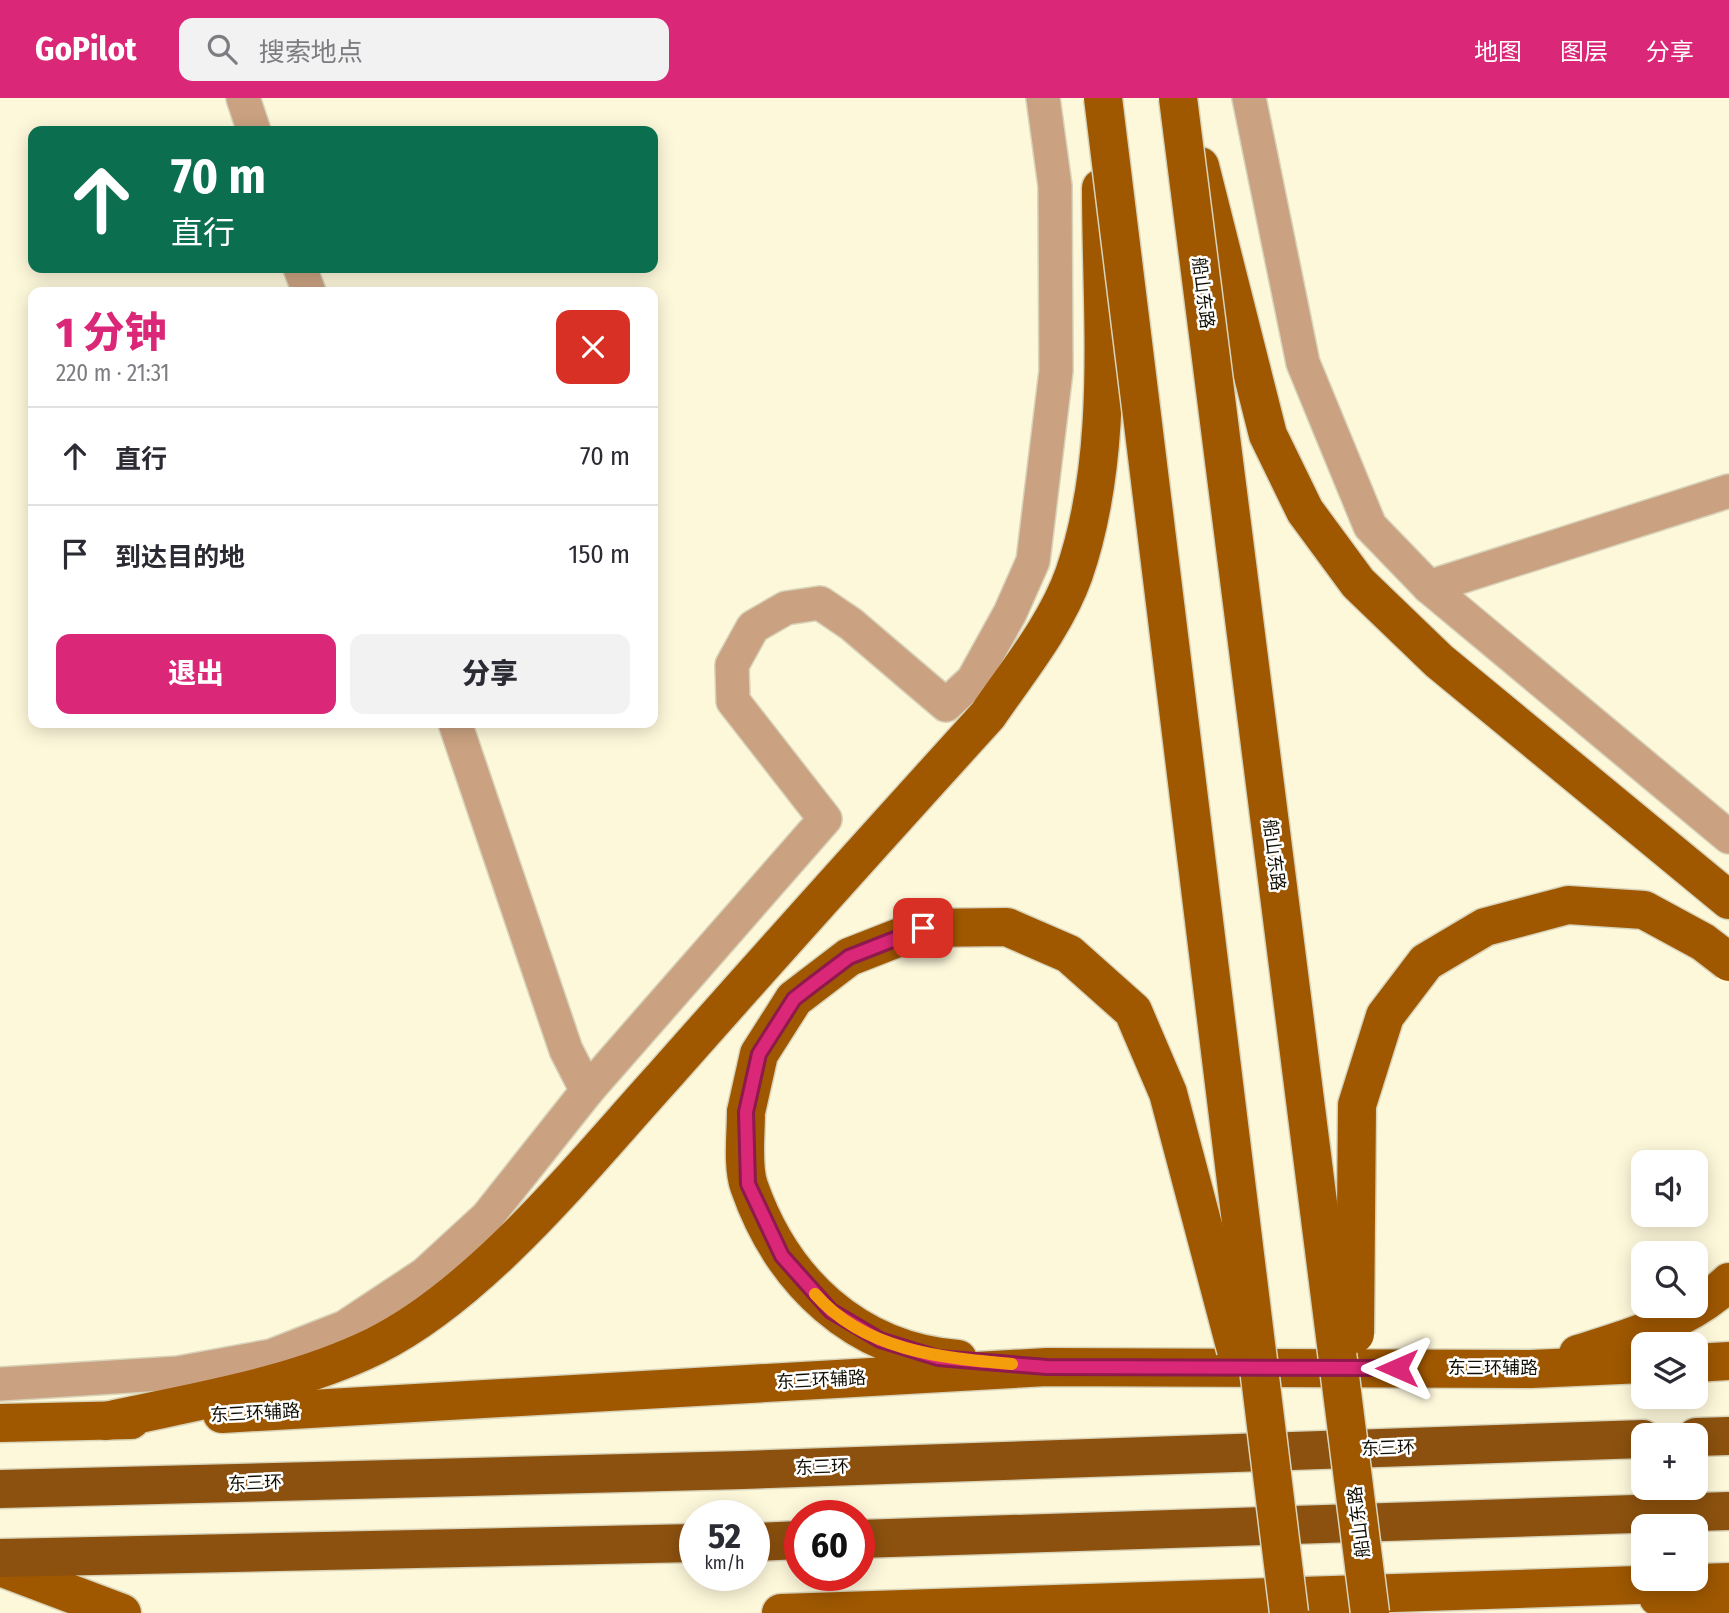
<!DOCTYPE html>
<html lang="zh">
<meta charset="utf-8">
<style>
body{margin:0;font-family:"Fira Sans Condensed","Noto Sans SC",sans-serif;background:#f2f2f3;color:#2b2b33;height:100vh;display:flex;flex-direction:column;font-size:26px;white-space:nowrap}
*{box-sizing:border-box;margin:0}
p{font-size:23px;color:#7c7c81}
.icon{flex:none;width:38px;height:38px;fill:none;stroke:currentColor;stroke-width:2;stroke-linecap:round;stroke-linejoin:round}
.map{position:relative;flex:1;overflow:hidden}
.panel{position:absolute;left:28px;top:189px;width:630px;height:441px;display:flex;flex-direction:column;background:#fff;border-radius:14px;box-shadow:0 4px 18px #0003}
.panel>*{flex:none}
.guide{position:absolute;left:28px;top:28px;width:630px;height:147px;border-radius:14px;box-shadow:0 4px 18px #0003;background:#0b6e4f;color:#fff;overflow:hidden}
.buttons{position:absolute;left:1631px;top:1052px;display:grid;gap:14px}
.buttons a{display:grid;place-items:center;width:77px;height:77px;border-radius:14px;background:#fff;box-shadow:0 4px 18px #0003;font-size:35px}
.speed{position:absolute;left:679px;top:1402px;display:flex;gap:14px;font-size:35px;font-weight:700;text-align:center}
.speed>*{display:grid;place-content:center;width:91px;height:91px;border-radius:50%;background:#fff;box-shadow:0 4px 18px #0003;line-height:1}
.speed small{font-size:18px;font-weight:400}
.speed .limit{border:10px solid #d22;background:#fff;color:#111}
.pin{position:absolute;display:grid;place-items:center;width:60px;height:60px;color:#fff;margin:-30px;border-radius:14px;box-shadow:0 4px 10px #0006}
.me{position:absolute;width:77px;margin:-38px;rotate:270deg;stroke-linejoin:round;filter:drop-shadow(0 0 5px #0008)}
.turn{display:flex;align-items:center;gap:24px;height:147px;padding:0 28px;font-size:32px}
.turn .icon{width:91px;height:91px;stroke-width:2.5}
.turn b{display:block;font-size:49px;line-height:60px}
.round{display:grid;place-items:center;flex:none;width:74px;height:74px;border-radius:14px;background:#f2f2f3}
.head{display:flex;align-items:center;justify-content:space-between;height:119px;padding:0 28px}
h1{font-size:42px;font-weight:800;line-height:52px;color:#db2777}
.primary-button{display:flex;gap:14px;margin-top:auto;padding:14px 28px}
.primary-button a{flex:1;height:80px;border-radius:14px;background:#db2777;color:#fff;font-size:28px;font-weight:800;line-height:80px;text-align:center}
.primary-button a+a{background:#f2f2f3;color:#2b2b33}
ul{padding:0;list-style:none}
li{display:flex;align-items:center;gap:21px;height:98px;padding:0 28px;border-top:2px solid #e1e1e2}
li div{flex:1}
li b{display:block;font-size:26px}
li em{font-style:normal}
header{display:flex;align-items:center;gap:42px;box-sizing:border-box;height:98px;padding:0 35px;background:#db2777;color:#fff}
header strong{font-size:33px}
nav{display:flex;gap:38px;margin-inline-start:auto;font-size:24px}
.search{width:490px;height:63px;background:#f2f2f3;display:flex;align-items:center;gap:18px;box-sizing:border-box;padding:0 24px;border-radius:14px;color:#7c7c81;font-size:26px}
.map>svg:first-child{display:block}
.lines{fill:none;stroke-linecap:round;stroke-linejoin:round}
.minor-casing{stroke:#d8d3b9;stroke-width:36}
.primary-casing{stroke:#d8d3b9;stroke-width:41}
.trunk-casing{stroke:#d8d3b9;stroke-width:41}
.minor{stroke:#caa281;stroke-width:33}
.primary{stroke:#9f5800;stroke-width:38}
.trunk{stroke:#8c510e;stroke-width:38}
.primary-bridge-casing{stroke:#d8d3b9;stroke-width:41;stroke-linecap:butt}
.primary-bridge{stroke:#9f5800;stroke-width:38}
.route-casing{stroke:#8e194d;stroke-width:18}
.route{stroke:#db2777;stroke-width:12}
.slow{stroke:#f59e0b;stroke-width:12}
.labels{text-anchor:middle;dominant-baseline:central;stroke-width:5;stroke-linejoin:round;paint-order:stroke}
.street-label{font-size:18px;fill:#121004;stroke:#fff}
</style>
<header>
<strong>GoPilot</strong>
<div class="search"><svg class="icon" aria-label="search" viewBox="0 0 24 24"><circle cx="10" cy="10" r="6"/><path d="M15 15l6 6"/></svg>搜索地点</div>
<nav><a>地图</a><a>图层</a><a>分享</a></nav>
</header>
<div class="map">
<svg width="1729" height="1515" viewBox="0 0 1729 1515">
<rect width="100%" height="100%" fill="#fef8db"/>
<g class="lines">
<defs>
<g id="minor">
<path d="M243,0l11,33"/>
<path d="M1249,0l54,265 67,163 59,61 300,250"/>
<path d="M300,170l9,24"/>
<path d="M1429,489l300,-96"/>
<path d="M455,625l111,327 21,41"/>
<path d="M0,1286l178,-11 93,-17 74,-29 80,-53 62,-57 100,-126 238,-272 -92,-118 -1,-36 21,-38 33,-19 34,-5 31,21 95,81 27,-25 37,-67 23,-52 23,-190 -1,-185 -12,-88"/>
</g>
<g id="primary">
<path d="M1200,68l68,269 37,76 53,72 81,78 290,239"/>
<path d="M746,1014c0,22 -4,54 3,74 33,95 106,165 209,173"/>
<path d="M1578,1256c52,-16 111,-33 151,-72"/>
<path d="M1696,1265l33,-2"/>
<path d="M222,1316l825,-47 484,2 112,-5"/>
<path d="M106,1323c90,-20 185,-34 269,-75 107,-53 209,-182 289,-270 107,-121 215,-241 324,-361 30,-44 68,-90 86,-141 42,-122 27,-259 27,-386"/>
<path d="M0,1325l131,-3"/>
<path d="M0,1469l122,46"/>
<path d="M1658,1499l58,16"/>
<path d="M781,1515l948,-31"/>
</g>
<g id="trunk">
<path d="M1696,1339l33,-1"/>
<path d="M0,1391l743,-19 900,-31"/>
<path d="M859,1441l870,-28"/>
<path d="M754,1444l46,-2"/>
<path d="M0,1460l695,-15"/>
</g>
</defs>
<!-- minor casing -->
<use href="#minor" class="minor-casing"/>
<!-- primary casing -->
<use href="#primary" class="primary-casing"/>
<!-- trunk casing -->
<use href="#trunk" class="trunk-casing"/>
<!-- minor -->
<use href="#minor" class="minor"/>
<!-- primary -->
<use href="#primary" class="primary"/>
<!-- trunk -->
<use href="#trunk" class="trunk"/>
<defs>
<g id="primary-bridge">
<path d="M1103,0l186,1515"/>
<path d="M1178,0l192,1515"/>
<path d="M746,1014l13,-58 35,-55 55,-42 74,-29 84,-1 62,27 64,57 35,82 68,257"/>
<path d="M1355,1236l2,-229 28,-89 41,-54 59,-35 83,-22 76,5 59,32 26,20"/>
</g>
</defs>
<!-- primary-bridge casing -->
<use href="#primary-bridge" class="primary-bridge-casing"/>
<!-- primary-bridge -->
<use href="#primary-bridge" class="primary-bridge"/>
</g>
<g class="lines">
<defs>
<path id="route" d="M923,830l-74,29 -37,28 -18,14 -35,55 -13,58 2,72 34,72 49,55 49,29 58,18 109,9 350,1"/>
</defs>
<!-- route casing -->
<use href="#route" class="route-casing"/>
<!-- route -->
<use href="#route" class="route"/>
<!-- slow -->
<path class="slow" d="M815,1196c50,57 126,64 197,70"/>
</g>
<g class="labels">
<!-- street labels -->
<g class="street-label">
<text transform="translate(1203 195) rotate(83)">船山东路</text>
<text transform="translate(1274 757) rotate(83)">船山东路</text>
<text x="1493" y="1270">东三环辅路</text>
<text transform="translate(821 1282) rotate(-3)">东三环辅路</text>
<text transform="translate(255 1315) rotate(-3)">东三环辅路</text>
<text transform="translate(1388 1350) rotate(-2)">东三环</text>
<text transform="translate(822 1369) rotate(-2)">东三环</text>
<text transform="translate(255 1385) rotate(-2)">东三环</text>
<text transform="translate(1359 1424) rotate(-97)">船山东路</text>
</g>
</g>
</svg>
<div class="buttons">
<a><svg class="icon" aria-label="sound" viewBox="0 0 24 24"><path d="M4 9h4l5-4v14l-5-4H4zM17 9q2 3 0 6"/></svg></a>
<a><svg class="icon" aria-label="search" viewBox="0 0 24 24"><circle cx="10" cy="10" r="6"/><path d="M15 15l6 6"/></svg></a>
<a><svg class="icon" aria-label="layers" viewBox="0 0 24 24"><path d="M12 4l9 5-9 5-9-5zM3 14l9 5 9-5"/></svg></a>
<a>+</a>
<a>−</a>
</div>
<div class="speed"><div>52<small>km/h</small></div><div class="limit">60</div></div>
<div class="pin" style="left:923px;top:830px;background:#d93025"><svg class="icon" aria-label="arrive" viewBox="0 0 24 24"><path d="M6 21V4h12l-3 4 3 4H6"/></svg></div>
<svg class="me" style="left:1397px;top:1270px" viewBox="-20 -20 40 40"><path d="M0-17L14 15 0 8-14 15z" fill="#db2777" stroke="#fff" stroke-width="4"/></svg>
<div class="guide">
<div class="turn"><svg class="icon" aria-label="ahead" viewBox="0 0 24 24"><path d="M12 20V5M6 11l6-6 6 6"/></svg><div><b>70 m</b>直行</div></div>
</div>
<section class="panel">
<div class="head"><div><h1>1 分钟</h1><p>220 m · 21:31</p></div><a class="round" style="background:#d93025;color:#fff"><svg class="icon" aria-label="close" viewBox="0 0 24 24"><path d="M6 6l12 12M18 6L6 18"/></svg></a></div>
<ul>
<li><svg class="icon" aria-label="ahead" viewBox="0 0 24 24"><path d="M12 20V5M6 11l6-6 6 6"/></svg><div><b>直行</b></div><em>70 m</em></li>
<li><svg class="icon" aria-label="arrive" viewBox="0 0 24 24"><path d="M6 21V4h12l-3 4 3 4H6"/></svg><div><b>到达目的地</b></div><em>150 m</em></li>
</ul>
<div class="primary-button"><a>退出</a><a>分享</a></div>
</section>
</div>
